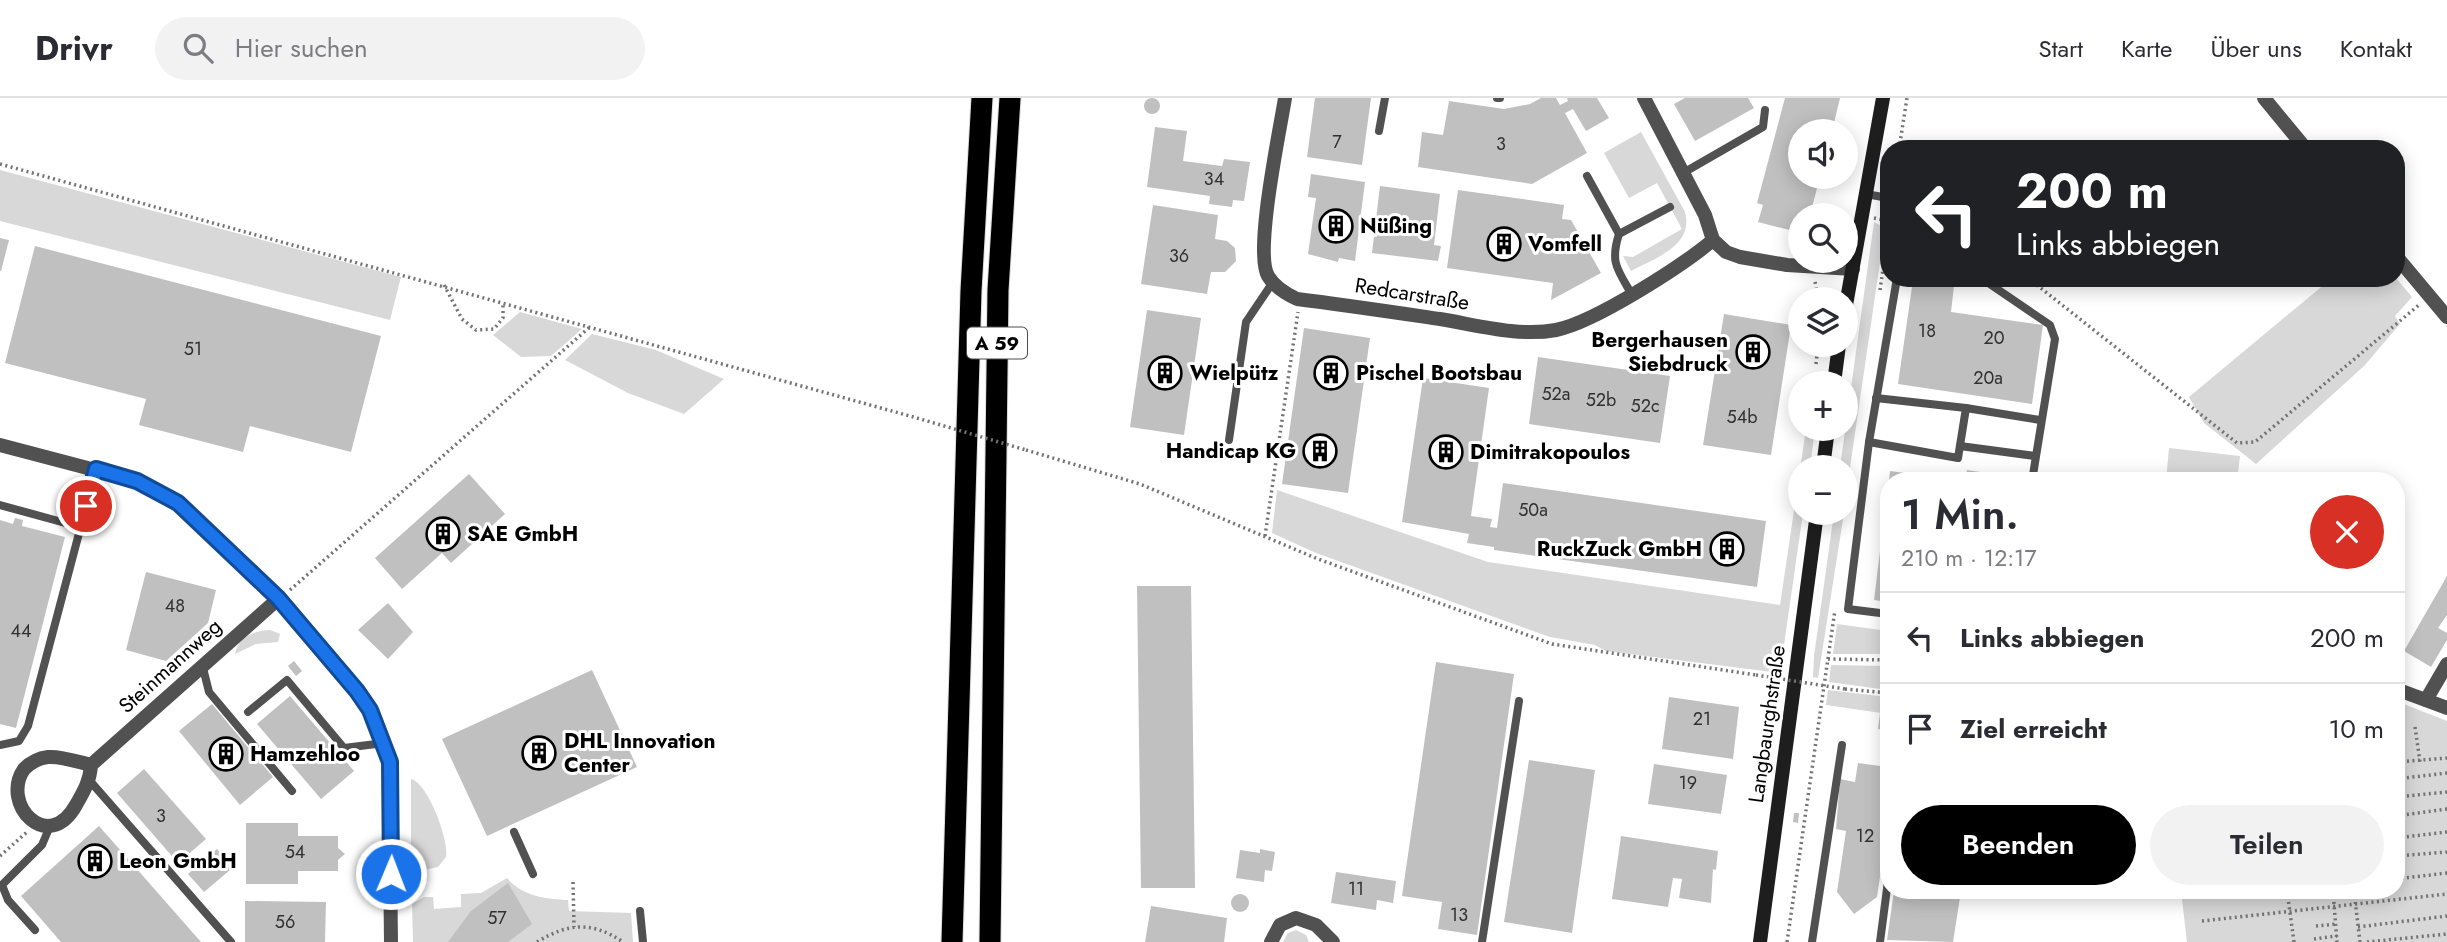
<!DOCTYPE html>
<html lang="de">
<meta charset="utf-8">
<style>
body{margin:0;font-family:Jost,sans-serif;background:#f2f2f3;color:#2b2b33;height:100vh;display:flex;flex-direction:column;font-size:26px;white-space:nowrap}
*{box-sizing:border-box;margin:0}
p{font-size:23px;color:#7c7c81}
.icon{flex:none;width:38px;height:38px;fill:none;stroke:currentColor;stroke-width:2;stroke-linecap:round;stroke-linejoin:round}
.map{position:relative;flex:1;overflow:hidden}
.panel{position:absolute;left:1880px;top:374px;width:525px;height:427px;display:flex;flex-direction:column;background:#fff;border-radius:28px;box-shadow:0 4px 18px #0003}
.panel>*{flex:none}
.top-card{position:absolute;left:1880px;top:42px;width:525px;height:147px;border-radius:28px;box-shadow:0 4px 18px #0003;background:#202124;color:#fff;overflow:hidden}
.tools{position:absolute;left:1788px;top:21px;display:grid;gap:14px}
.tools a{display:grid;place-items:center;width:70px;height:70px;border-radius:50%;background:#fff;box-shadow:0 4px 18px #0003;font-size:35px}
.pin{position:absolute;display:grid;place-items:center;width:60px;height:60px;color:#fff;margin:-30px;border:4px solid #fff;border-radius:50%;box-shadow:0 2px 7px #0007}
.me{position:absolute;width:77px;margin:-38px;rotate:1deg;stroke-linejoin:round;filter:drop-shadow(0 0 5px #0008)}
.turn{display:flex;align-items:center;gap:24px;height:147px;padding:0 21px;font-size:32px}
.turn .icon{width:91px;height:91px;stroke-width:2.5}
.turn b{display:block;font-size:49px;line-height:60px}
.round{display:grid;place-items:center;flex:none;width:74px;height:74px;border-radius:37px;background:#f2f2f3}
.summary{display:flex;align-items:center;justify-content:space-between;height:119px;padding:0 21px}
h1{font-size:42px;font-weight:600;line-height:52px}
.cta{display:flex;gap:14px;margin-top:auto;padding:14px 21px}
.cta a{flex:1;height:80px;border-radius:42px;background:#000;color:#fff;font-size:28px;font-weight:600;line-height:80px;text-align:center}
.cta a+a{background:#f2f2f3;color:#2b2b33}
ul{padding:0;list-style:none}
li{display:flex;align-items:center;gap:21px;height:91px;padding:0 21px;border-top:2px solid #e1e1e2}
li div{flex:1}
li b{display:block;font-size:26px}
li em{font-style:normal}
header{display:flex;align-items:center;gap:42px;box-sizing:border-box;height:98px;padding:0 35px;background:#fff;border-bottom:2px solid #e1e1e2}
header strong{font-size:33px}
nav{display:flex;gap:38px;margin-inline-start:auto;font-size:24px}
.search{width:490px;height:63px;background:#f2f2f3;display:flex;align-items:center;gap:18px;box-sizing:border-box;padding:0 24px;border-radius:38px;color:#7c7c81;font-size:26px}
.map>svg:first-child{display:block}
.green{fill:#d8d8d8}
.building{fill:#c0c0c0}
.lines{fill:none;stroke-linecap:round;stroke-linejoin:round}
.motorway-casing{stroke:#dbdbdb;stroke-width:23}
.path{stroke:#737373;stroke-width:3.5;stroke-dasharray:2 3.5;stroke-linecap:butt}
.service{stroke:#515151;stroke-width:8}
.minor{stroke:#515151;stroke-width:14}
.tertiary{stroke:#515151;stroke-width:14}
.secondary{stroke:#1e1e1e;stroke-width:14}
.motorway{stroke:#000;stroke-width:21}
.path-bridge{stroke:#737373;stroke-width:3.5;stroke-dasharray:2 3.5;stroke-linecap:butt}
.route-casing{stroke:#114b97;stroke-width:18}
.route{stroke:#1a73e8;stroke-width:12}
.labels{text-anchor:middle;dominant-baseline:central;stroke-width:6;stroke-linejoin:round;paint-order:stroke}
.number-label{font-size:18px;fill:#303030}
.shield{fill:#fff;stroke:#4c4c4c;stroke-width:2}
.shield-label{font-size:19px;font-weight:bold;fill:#000}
.poi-label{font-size:21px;font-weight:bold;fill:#000;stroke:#fff;text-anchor:start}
.street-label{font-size:21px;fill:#000;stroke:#fff}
</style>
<header>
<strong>Drivr</strong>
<div class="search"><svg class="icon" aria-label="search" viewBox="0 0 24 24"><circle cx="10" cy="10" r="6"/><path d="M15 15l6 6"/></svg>Hier suchen</div>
<nav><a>Start</a><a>Karte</a><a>Über uns</a><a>Kontakt</a></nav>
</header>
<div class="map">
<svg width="2447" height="844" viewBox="0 0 2447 844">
<rect width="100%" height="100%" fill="#fff"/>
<!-- green -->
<g class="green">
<path d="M1641,34l44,80c9,34 -30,46 -54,59l-8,-15 10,1 49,-28 -25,-46 -28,15 -25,-45z"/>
<path d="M0,72l401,107 -11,43 -390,-99z"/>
<path d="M1874,124l11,6 -39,267v-28h-6z"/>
<path d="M2332,180h64l16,19 -17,19 5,8 -36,42 -108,98 -52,-41 -15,-26z"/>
<path d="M520,214l62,17 -31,27 -30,1 -28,-22z"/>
<path d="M592,236l64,16 68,29 -40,35 -56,-21 -63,-33z"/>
<path d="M1806,331h9l-5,38h-9v46h2l-23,160 -174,-22 -11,-6 -45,-8 -234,-84 -44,-20 5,-43 211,72 292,43z"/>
<path d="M2169,350l71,8 -3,25h-71z"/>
<path d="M1834,415h10l-26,165 -5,-1 1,-21z"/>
<path d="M1837,526l51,7v23h-55z"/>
<path d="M270,532l10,4 -2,8 -22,2 -21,10c2,-16 20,-24 35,-24z"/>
<path d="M1831,567l57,1v24l-59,-8z"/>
<path d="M1828,592l60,7v17l-62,-9z"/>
<path d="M2396,603l51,20v221h-260l-6,-51h215z"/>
<path d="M411,681c17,4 38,61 35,78l-8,10 -14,3 -13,-10z"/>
<path d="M507,780c15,18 39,21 61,22l1,11 62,2 2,29h-220l-1,-38 12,-7h9l1,12 27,-2v-13l20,-1z"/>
<path d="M1296,832l10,5 3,7h-26l5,-9z"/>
</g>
<!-- building -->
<g class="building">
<circle cx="1152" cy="8" r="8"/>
<path d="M1315,0h56l-9,67 -55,-8z"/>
<path d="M1541,0h15l4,7 8,-4 -1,-3h30l12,20 -23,13 -13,-22 -8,4 22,40 -55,31 -114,-17 4,-35 21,3 6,-34 55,8 26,-5z"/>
<path d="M1685,0h63l6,10 -59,33 -21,-37z"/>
<path d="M1785,0h55l-8,33h-31v46h19l-10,38h-9v18l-43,-11 5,-17 -6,-2z"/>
<path d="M1155,29l32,4 -4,30 39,5 2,-7 26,3 -6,39 -11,-1 -1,7 -23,-3 1,-8 -63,-9z"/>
<path d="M1311,76l54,8 -10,79 -16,-3 -1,4 -30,-8 8,-56 -8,-1z"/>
<path d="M1380,88l60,8 -6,51 7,1 -3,15 -66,-8z"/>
<path d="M1458,92l106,15 -2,14 9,1 30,53 -50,27 2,-17 -106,-15z"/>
<path d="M1153,107l65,10 -3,24 12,2 8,7 1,13 -11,11h-14l-4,22 -66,-10z"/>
<path d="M0,140l9,2 -8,31h-1z"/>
<path d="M35,148l346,90 -30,116 -101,-26 -7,26 -104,-27 7,-26 -141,-36z"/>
<path d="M1913,182l41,6 -3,26 92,13 -11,79 -134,-20z"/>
<path d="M1147,212l54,8 -17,117 -54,-8z"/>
<path d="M1724,216l67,11 -20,130 -68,-10z"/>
<path d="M1304,230l66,10 -22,155 -66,-9z"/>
<path d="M1538,259l132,19 -10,67 -131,-19z"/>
<path d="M1423,280l66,10 -18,128 21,3 -2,8 7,1 6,-45 263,38 -9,66 -263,-37v-3l-27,-4 2,-9 -67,-12z"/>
<path d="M1967,372l53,8v3h-55z"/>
<path d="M1890,373l38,5 -1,5h-38z"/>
<path d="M469,376l36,40 -54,49 -9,-10 -40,36 -27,-31z"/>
<path d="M1887,397h1v107l-14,-2z"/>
<path d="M15,420l8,2 -1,6 43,11 -49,191 -16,-4v-204l13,4z"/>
<path d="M146,474l70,18 -8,33 -42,38 -40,-11z"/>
<path d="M2447,478v39l-9,13 9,5v7l-16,27 -27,-16z"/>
<path d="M1137,488h54l4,302h-54z"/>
<path d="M388,505l25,29 -25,27 -30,-29z"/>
<path d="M294,563l8,10 -6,5 -8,-10z"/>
<path d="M1436,564l78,12 -37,261 -39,-6 4,-27 -40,-6z"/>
<path d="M592,572l45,97 -150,69 -45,-97z"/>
<path d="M290,598l64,75 -33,28 -64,-75z"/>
<path d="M1669,599l70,10 -6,52 -71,-10z"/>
<path d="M212,606l61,73 -33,28 -61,-74z"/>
<path d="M1880,615l8,1v16l-10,-1z"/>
<path d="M1529,662l66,10 -23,163 -68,-11z"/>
<path d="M1858,665l30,4v56l-11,74 -23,17 -17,-22 9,-61 -10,-2 4,-50 15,3z"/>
<path d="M1654,666l73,11 -6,39 -73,-10z"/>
<path d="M144,671l62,70 -28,24 -61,-70z"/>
<path d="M1794,715h5l-1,10 -5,-1z"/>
<path d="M246,725h52v13h40v12l7,6 -7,6v11h-40v13h-52z"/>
<path d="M99,728l102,116h-140l-40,-46z"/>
<path d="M1621,738l97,15 -2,19 -3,-1 -2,34 -32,-5 3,-19 -9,-1 -5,29 -56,-8z"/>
<path d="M217,751l13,15v6l-26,22 -16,-18z"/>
<path d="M1260,751l15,3 -3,19 -7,-1 -1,12 -28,-4 4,-28 20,3z"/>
<path d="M1336,774l60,9 -3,22 -16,-3 -1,10 -45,-7z"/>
<path d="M508,785l24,41 -24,18h-60l23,-31z"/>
<path d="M1894,793h67l-8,51 -66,-2z"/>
<circle cx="1240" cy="805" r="9"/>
<path d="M245,803l81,1 -1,40h-80z"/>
<path d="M1151,808l76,12 -3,24h-79z"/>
</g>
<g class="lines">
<defs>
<g id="motorway">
<path d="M952,844l19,-651 11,-193"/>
<path d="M990,844l8,-652 12,-192"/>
</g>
</defs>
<!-- motorway casing -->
<use href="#motorway" class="motorway-casing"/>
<!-- path -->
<g class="path">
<path d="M1899,51l8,-51"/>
<path d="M0,66l917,254"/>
<path d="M1874,120l14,3"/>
<path d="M2028,180l209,165 18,-1 164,-137"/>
<path d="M1815,184l4,17"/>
<path d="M444,187l18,34 14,11 18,-1 9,-11v-16"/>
<path d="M1880,192l8,-56"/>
<path d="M1816,266l2,-19"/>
<path d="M1026,352l114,34 178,75 234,85 204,31"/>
<path d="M1265,438l33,-224"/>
<path d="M290,492l301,-264"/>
<path d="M1828,561l60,1"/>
<path d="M1845,591l43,4"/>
<path d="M2396,623l4,41"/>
<path d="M2415,629l5,35"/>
<path d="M2396,664l51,-4"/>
<path d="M2396,681l51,-6"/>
<path d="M2396,699l51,-5"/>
<path d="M2396,718l51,-7"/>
<path d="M2396,740l51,-6"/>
<path d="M0,758l27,-24"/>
<path d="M2396,758l51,-4"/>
<path d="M2396,781l51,-6"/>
<path d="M573,784l1,45"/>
<path d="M2287,793l7,51"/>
<path d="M2333,793l4,51"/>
<path d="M2354,793l6,51"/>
<path d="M2202,823l245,-27"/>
<path d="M2316,828l20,-2"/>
<path d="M2358,829l89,-11"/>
<path d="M2314,841l23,-3"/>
<path d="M537,844c31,-19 55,-21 86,0"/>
<path d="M1787,844l48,-332"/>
<path d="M2367,844l80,-8"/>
</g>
<!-- service -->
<g class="service">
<path d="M1497,0h3"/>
<path d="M1379,33l6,-33"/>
<path d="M1683,75l80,-46 2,-17"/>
<path d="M1587,78l32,58"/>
<path d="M1866,96l22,4"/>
<path d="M1897,180l-28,164 89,16 8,-50 74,12"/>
<path d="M1981,180l69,47 5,14 -23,142"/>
<path d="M1631,195c-14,-24 -21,-31 -12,-59l51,-27"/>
<path d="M1876,300l90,10"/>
<path d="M1229,342l17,-118 27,-40"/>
<path d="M1869,344l-21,167 40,5"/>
<path d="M1960,348l75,10"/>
<path d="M0,407l80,22"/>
<path d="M202,566l7,28 83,99"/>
<path d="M248,614l39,-32 57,68 40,-5"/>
<path d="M0,647l19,-4 9,-15 68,-257"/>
<path d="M90,683l141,161"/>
<path d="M514,734l19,42"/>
<path d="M640,813l3,31"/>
<path d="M35,832l-27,-30 -6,-15 40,-40 8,-19"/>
<path d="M1482,844l37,-241"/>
<path d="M1812,844l30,-197"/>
<path d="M1880,844l8,-61"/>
</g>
<!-- minor -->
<g class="minor">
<path d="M1285,0c-5,32 -31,154 -17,178 6,10 18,18 29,23 48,6 95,13 143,20 37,6 79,18 116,11 39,-8 126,-64 157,-90"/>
<path d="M1644,0l61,117 8,25 13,12 14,5 47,8 66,4"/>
<path d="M0,347l137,36 41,22 100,96 79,92 13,20 19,51 2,180"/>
<path d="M2396,591l51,19"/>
<path d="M2426,602l21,-36"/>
<path d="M91,667c-13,-3 -29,-9 -43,-8 -9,1 -18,6 -24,12 -24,35 24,86 52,36 8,-14 14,-24 15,-40l187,-166"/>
<path d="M1271,844l9,-17 16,-7 20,7 17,17"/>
</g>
<!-- tertiary -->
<g class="tertiary">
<path d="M2264,0l42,51"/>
<path d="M2396,158l51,61"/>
</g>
<!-- secondary -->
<g class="secondary">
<path d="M1846,207l37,-207"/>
<path d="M1834,285l5,-38"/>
<path d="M1823,369l5,-38"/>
<path d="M1760,844l57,-429"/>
</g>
<!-- motorway -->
<use href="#motorway" class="motorway"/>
<!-- path-bridge -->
<g class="path-bridge">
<path d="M917,320l109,32"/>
<path d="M1756,577l89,14"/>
</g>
</g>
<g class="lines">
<defs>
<path id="route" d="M86,408l10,-37 41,12 41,22 100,95 79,93 13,19 20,52 1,112"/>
</defs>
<!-- route casing -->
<use href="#route" class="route-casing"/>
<!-- route -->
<use href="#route" class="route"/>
</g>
<!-- icons -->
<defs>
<symbol id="building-ring" viewBox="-11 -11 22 22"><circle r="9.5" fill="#fff" stroke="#000" stroke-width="1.5"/><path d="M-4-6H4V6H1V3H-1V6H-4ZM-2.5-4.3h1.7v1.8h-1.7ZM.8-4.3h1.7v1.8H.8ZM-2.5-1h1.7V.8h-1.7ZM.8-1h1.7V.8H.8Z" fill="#000"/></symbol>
</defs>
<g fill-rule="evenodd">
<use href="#building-ring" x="1317" y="109" width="38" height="38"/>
<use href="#building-ring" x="1485" y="127" width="38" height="38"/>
<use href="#building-ring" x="1734" y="235" width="38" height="38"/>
<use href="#building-ring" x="1146" y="256" width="38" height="38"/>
<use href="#building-ring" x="1312" y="256" width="38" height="38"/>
<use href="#building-ring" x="1301" y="334" width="38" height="38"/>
<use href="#building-ring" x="1427" y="335" width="38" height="38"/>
<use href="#building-ring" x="424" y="417" width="38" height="38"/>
<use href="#building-ring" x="1708" y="432" width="38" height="38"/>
<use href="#building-ring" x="520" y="636" width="38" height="38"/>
<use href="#building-ring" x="207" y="637" width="38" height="38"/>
<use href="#building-ring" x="76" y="744" width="38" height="38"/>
</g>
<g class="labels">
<!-- number labels -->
<g class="number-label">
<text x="1337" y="44">7</text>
<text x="1501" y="46">3</text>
<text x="1214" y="81">34</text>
<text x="1179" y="158">36</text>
<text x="1927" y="233">18</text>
<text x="1994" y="240">20</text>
<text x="193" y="251">51</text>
<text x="1988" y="280">20a</text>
<text x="1556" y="296">52a</text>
<text x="1601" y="302">52b</text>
<text x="1645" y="308">52c</text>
<text x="1742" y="319">54b</text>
<text x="1533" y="412">50a</text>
<text x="175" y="508">48</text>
<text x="21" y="533">44</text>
<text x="1702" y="621">21</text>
<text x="1688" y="685">19</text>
<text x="161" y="718">3</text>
<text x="1865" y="738">12</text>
<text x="295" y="754">54</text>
<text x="1356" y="791">11</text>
<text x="1459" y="817">13</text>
<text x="497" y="820">57</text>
<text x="285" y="824">56</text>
</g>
<!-- shield labels -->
<rect class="shield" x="967" y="229.5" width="60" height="31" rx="5"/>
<g class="shield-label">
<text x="997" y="245">A 59</text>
</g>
<!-- poi labels -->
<g class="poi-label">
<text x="1360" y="128">Nüßing</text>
<text x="1528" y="146">Vomfell</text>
<text x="1728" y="242" text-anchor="end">Bergerhausen<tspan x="1728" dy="24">Siebdruck</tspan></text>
<text x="1190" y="275">Wielpütz</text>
<text x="1356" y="275">Pischel Bootsbau</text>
<text x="1296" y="353" text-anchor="end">Handicap KG</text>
<text x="1470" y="354">Dimitrakopoulos</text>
<text x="467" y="436">SAE GmbH</text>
<text x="1702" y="451" text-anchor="end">RuckZuck GmbH</text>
<text x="564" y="643">DHL Innovation<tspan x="564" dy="24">Center</tspan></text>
<text x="250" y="656">Hamzehloo</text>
<text x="119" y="763">Leon GmbH</text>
</g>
<!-- street labels -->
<g class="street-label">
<text transform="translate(1412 196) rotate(9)">Redcarstraße</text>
<text transform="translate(170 568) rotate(-42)">Steinmannweg</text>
<text transform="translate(1767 626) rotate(-82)">Langbaurghstraße</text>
</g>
</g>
</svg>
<div class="tools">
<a><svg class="icon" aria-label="sound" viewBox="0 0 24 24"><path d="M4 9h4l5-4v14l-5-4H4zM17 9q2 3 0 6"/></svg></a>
<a><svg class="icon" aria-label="search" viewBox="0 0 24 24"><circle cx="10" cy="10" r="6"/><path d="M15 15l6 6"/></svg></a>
<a><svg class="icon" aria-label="layers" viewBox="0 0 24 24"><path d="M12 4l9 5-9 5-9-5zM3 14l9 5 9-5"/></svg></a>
<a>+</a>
<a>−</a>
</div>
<div class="pin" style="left:86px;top:408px;background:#d93025"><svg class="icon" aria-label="arrive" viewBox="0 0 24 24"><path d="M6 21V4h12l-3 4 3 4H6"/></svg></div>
<svg class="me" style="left:391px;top:776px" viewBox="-20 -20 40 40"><circle r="17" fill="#1a73e8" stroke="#fff" stroke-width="3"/><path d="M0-11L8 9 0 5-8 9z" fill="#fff"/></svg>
<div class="top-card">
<div class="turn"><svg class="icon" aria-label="left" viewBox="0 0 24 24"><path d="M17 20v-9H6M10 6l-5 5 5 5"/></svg><div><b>200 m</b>Links abbiegen</div></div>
</div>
<section class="panel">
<div class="summary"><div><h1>1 Min.</h1><p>210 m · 12:17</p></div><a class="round" style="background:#d93025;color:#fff"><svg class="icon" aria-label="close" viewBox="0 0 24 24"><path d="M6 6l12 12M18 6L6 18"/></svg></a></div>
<ul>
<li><svg class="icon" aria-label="left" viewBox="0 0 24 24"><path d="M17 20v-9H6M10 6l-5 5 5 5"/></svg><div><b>Links abbiegen</b></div><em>200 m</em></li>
<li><svg class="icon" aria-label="arrive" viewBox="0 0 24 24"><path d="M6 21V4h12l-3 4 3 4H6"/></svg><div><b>Ziel erreicht</b></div><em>10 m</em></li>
</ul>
<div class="cta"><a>Beenden</a><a>Teilen</a></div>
</section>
</div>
